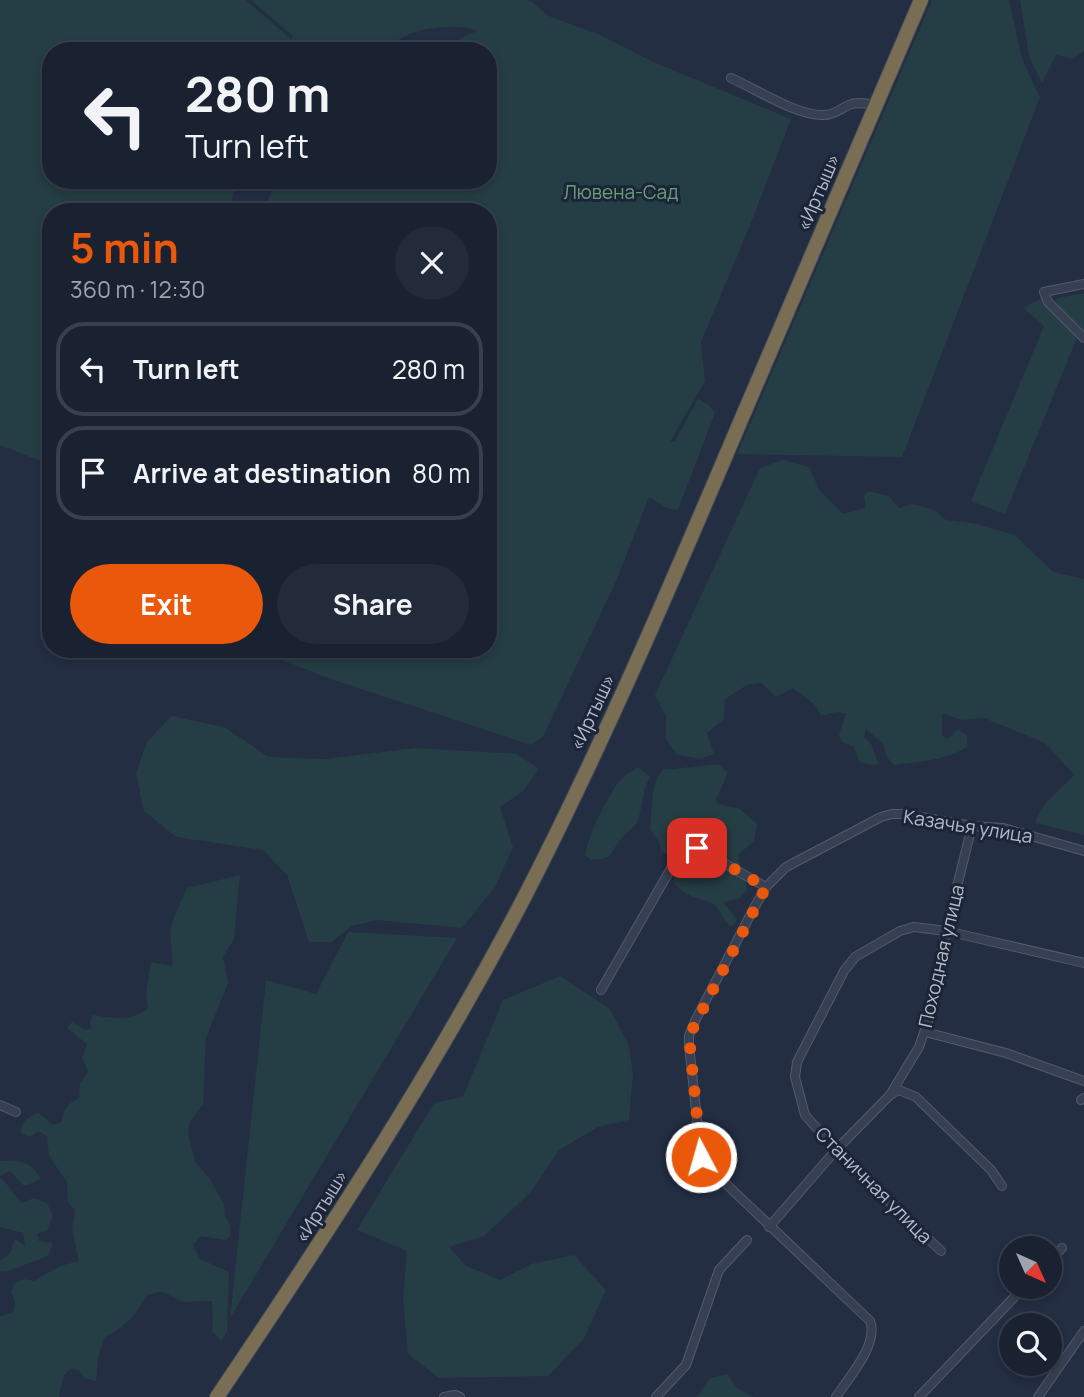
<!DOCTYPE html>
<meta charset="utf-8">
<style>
body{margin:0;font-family:Manrope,sans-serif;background:#232a3a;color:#f1f3f6;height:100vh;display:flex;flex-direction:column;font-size:26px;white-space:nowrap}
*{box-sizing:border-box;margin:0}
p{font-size:23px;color:#9fa4ac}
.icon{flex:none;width:38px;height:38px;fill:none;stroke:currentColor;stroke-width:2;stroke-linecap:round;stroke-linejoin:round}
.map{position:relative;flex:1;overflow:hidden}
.drawer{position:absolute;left:42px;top:203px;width:455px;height:455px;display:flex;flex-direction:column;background:#1a2232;border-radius:28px;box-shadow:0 4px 10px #0003,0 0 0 2px #383f4d}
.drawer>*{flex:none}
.guide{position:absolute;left:42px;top:42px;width:455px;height:147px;border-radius:28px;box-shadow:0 4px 10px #0003,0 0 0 2px #383f4d;background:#1a2232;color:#f1f3f6;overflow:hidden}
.needle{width:46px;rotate:135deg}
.buttons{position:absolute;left:999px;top:1236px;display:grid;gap:14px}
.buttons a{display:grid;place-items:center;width:63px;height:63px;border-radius:50%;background:#1a2232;box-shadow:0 4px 10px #0003,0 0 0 2px #383f4d;font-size:35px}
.pin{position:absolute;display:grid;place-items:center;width:60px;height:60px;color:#fff;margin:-30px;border-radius:14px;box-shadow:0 4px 10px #0006}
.me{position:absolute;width:77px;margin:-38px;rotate:354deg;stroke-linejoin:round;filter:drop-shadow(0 0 5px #0008)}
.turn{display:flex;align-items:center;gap:24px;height:147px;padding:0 28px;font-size:32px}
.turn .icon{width:91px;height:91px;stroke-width:2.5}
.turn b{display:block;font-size:49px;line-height:60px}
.round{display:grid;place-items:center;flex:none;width:74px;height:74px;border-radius:37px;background:#232a3a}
.overview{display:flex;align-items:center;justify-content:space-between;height:119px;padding:0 28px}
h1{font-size:42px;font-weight:700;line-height:52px;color:#ea580c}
.primary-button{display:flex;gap:14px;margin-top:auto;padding:14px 28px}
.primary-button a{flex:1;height:80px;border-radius:42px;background:#ea580c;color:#fff;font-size:28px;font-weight:700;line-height:80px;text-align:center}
.primary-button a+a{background:#232a3a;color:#f1f3f6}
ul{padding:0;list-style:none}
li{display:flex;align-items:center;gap:21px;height:94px;margin:0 14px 10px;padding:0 14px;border:4px solid #383f4d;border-radius:28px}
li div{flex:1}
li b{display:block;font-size:26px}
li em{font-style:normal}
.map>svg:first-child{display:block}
.green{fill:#253d44}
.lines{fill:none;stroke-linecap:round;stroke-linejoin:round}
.street-casing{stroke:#525b6c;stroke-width:10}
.highway-casing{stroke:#3f4859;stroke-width:16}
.street{stroke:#374052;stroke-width:8}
.highway{stroke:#796e53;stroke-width:14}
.route{stroke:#ea580c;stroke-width:12;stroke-dasharray:0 21.6}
.labels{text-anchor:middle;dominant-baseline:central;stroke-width:6;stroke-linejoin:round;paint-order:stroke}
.park-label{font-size:19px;fill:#69a07a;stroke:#1c2537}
.street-label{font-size:19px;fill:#b4bbcc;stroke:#1c2537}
</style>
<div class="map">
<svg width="1084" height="1397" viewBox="0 0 1084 1397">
<rect width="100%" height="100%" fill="#232e43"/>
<!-- green -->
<g class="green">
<path d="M0,0h246l45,39 2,-3 -42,-36h275l6,2 17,14 51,19 53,27 138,57 -42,109 -48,114 4,39 -35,61 5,-1 23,-42 11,6 6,8 -36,94 -2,3 -8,-1 -20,-12 -32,82 -74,158 -12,8 -203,-67 -75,-29h235v-437h-225l14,-32h211v-129h-48l26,-16 12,-4c-17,-8 -56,-4 -73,5 -7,3 -12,10 -18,15h-336v129h187l-10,32h-177v253l-51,-20z"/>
<path d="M932,0h77l13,59 18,38 -138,360 -165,-3z"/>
<path d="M1020,0h64v51l-11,8 -17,-4 -14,28 -13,-26z"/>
<path d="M1084,293v39l-26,-26 -3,-6 3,-2z"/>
<path d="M1042,298l4,7 31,33 -72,176 -34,-13 73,-175 -21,-18z"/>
<path d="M783,460l26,7 11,24 23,23 23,-6 -2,-12 4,-5 21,5 10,12 14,-4 21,6 12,10 27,3 42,12 38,37 31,7v256l-48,-12c2,-19 27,-35 38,-48l-29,-32 -61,-25 -23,2 -19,-7v22l6,4 10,-10 9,7 1,10c-19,14 -50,16 -74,19l-8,-9 -2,-11 -18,-16 -2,8 7,7 8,21 -19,-2 -6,-16 -13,-6 -2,-7 7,-20 -9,-2 -16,4 -5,-10 -23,-18 -17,9 -15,-14 -14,2 -22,14 -1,20 -17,14 7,21 -13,5 -24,-4 -11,-16v-23l-11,-21 105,-227z"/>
<path d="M171,716l53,11 45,30 56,2 91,-11 101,6 22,15 -16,22 -23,16 13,40 -18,40 -33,41 -85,-8 -25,6 -21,16h-22l-22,-67 -24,-25 -87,-13 -32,-26 -8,-38 11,-31z"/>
<path d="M718,764l10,8 -12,28 2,4 22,5 17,15 -3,17 -16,14c1,13 9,22 9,35l-8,9 -16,3 14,17 -3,7h-4c-8,-6 -8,-17 -17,-22 -16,-8 -29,-6 -40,-23l8,-19 -20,-11 -2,-9 -9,-13c3,-21 -1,-43 13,-59z"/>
<path d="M636,768h4l10,9c-8,14 -7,28 -12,43 -3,9 -13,12 -18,20 -11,15 -7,19 -29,20l-6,-5c4,-22 18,-48 30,-68 4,-7 14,-14 21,-19z"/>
<path d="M240,875l-6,64 -11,18 5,26 -22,55 -3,67 -13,16 -2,13 7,28 14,16 15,26 1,12 6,10 -1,10 -4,4 -25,-4 -8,9 7,14 29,13 -2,59 -6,10 -8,-9 -1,-31 -29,1 -22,-11 -15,5c-10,19 -22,32 -41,41l-7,20 -2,24 -12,-3 -5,-8 -9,-1 -6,6 -5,22h-59v-80l14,-6 1,-10 -4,-9 4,-9 9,-4 10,2 26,-15 19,-5 -7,-31 3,-20 -7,-8 -1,-20 -18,-26 -2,-20 -9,-5 -8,6 -10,-4c2,-11 7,-16 18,-20l15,12 9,-3c1,-14 5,-17 17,-24l1,-14 8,-12 -6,-14 5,-14 -20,-16 5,-6 14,8 5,-2 -1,-6 2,-7c20,3 40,7 56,-7l-2,-15 5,-31 22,4 -3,-33 3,-14 14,-31z"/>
<path d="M348,932l109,6 -227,380 36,-338 50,14z"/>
<path d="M560,976l50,33 19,37 4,29 -4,45 -31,7 -39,23 -28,42 -47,44 -35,11 17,19 34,14 31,-16 43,-9 32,35 -23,50 -35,36 -109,2 -31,-24 -5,-55 4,-48 -50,-21 77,-127 29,-6 40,-97z"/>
<path d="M0,1161c19,-2 31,1 41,17l-13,7h-5l-13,-14 -10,5z"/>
<path d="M0,1178c10,7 13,17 22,25l12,-5 13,5 6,13 -6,14 -10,4 2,7 14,2 -5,13 -42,16 -6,-1v-10l10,-8 5,-14 10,7 -2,-13 -23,-6z"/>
<path d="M727,1374l11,15 16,8h-57l13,-19z"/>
</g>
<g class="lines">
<defs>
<g id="street">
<path d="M731,78c25,11 66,38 93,37 10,0 16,-6 25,-10 9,-4 18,-1 27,0"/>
<path d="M1084,284l-40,8 4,10 36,36"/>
<path d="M601,990l80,-139 16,-3 69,39"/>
<path d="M925,1032l81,21 78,28"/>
<path d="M890,1095l9,-5 17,7 75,73 11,16"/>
<path d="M1081,1100l3,-2"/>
<path d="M0,1105l16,7"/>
<path d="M769,1227l67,-77 54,-55 29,-48 9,-26 18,-90 26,-105"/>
<path d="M941,1251l-105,-101 -31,-35 -10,-38 2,-15 47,-91 11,-14 45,-26 14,-4 32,4 138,32"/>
<path d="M1050,1260l12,-12"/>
<path d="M444,1397l11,-2 5,2"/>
<path d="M656,1397l30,-32 33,-95 28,-30"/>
<path d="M836,1397c13,-20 43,-53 34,-76l-165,-157 -4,-7 -12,-112v-9l7,-17 58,-111 12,-21 20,-20 95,-50 11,-3h12l68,12 31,2 81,23"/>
<path d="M919,1397l106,-111"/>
<path d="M1038,1397l46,-66"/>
</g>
<path id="highway" d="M217,1397c110,-163 218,-328 309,-503 78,-152 145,-309 212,-467 61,-142 122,-284 183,-427"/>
</defs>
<!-- street casing -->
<use href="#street" class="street-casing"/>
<!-- highway casing -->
<use href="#highway" class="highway-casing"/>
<!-- street -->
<use href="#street" class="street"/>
<!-- highway -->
<use href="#highway" class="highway"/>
</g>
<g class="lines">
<!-- route -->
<path class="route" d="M697,848l69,39 -77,149 12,121"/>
</g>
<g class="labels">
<!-- park labels -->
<g class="park-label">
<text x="621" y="192">Лювена-Сад</text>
</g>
<!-- street labels -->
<g class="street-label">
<text transform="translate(818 192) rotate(-67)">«Иртыш»</text>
<text transform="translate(592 712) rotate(-65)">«Иртыш»</text>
<text transform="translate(968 826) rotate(9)">Казачья улица</text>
<text transform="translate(941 956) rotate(-77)">Походная улица</text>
<text transform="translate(874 1185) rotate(45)">Станичная улица</text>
<text transform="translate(321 1206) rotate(-58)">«Иртыш»</text>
</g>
</g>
</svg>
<div class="buttons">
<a><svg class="needle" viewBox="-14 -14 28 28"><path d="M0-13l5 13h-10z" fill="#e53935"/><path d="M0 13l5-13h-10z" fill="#9fa4ac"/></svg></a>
<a><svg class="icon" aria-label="search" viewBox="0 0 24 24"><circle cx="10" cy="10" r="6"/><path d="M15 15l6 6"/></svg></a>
</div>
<div class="pin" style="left:697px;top:848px;background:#d93025"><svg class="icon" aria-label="arrive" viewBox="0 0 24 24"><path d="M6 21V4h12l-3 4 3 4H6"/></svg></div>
<svg class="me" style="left:701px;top:1157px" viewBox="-20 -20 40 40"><circle r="17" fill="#ea580c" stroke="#fff" stroke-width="3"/><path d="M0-11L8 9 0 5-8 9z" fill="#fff"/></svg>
<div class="guide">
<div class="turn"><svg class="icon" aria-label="left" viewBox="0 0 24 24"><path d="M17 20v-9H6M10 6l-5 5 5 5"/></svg><div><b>280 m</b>Turn left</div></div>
</div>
<section class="drawer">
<div class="overview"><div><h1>5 min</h1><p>360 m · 12:30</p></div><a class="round"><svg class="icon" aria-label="close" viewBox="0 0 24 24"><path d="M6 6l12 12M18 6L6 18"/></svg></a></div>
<ul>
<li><svg class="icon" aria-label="left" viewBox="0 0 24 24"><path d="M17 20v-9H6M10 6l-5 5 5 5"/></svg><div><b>Turn left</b></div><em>280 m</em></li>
<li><svg class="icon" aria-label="arrive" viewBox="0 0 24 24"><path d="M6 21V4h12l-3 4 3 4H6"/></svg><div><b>Arrive at destination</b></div><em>80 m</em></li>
</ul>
<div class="primary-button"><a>Exit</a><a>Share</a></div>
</section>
</div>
